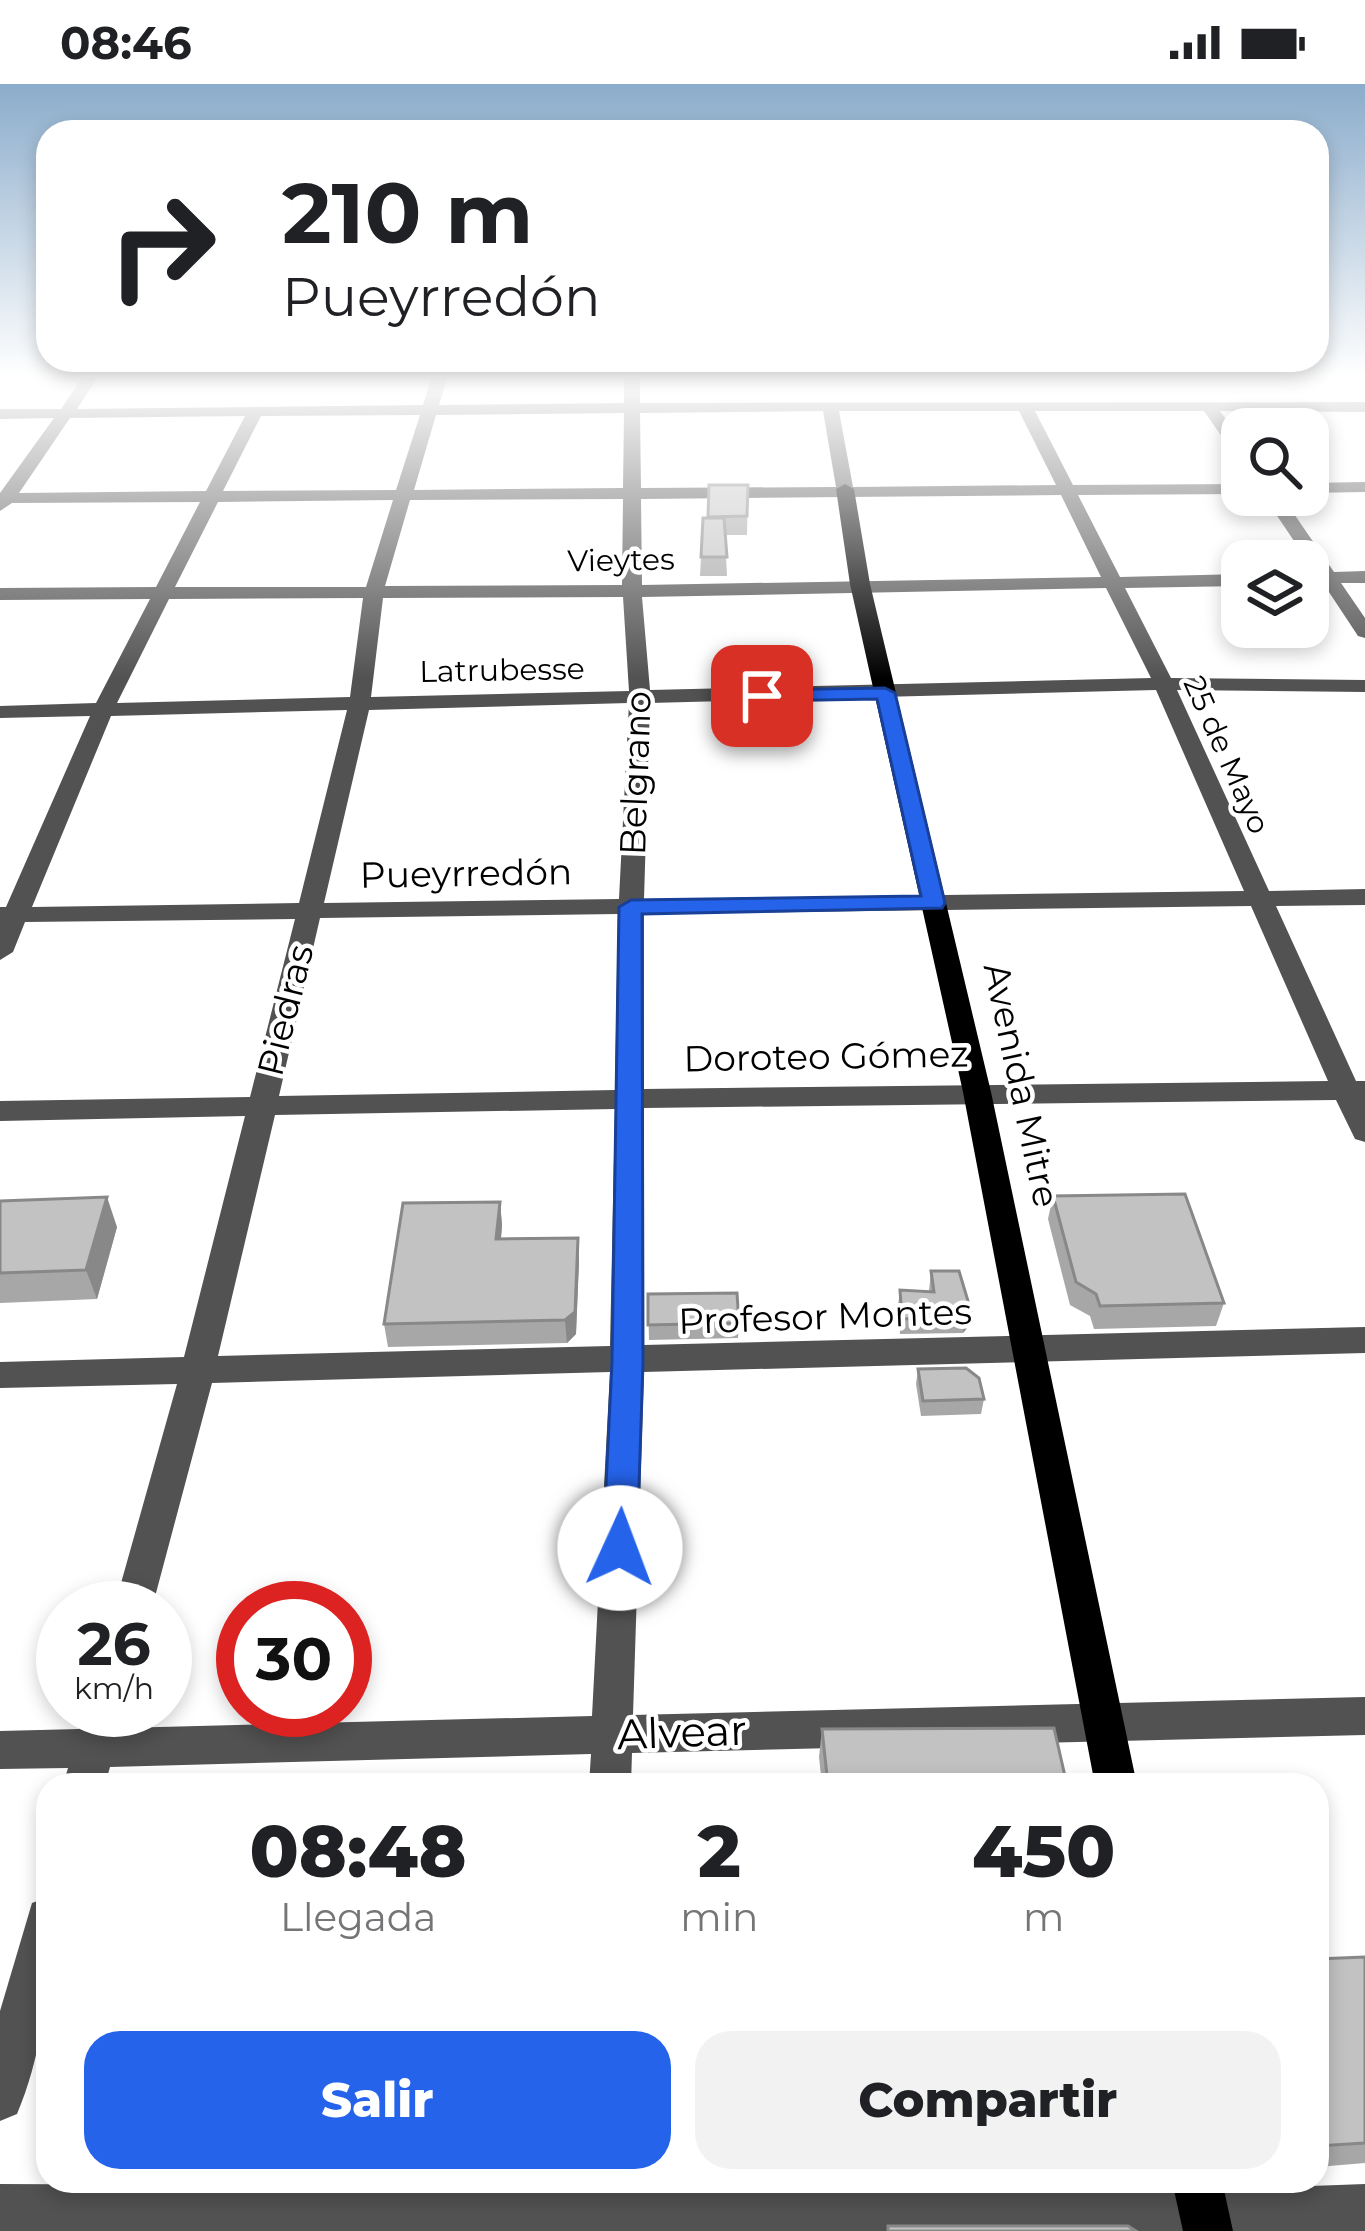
<!DOCTYPE html>
<html lang="es">
<meta charset="utf-8">
<style>
body{margin:0;font-family:Montserrat,sans-serif;background:#f2f2f2;color:#202124;height:100vh;display:flex;flex-direction:column;font-size:45px;white-space:nowrap}
*{box-sizing:border-box;margin:0}
p{font-size:39px;color:#757577}
.icon{flex:none;width:66px;height:66px;fill:none;stroke:currentColor;stroke-width:2;stroke-linecap:round;stroke-linejoin:round}
.map{position:relative;flex:1;overflow:hidden}
.side{position:absolute;left:36px;top:1689px;width:1293px;height:420px;display:flex;flex-direction:column;background:#fff;border-radius:36px;box-shadow:0 6px 18px #0003}
.side>*{flex:none}
.guide{position:absolute;left:36px;top:36px;width:1293px;height:252px;border-radius:36px;box-shadow:0 6px 18px #0003;background:#fff;color:#202124;overflow:hidden}
.controls{position:absolute;left:1221px;top:324px;display:grid;gap:24px}
.controls a{display:grid;place-items:center;width:108px;height:108px;border-radius:24px;background:#fff;box-shadow:0 6px 18px #0003;font-size:60px}
.speed{position:absolute;left:36px;top:1497px;display:flex;gap:24px;font-size:60px;font-weight:700;text-align:center}
.speed>*{display:grid;place-content:center;width:156px;height:156px;border-radius:50%;background:#fff;box-shadow:0 6px 18px #0003;line-height:1}
.speed small{font-size:30px;font-weight:400}
.speed .limit{border:18px solid #d22;background:#fff;color:#111}
.pin{position:absolute;display:grid;place-items:center;width:102px;height:102px;color:#fff;margin:-51px;border-radius:24px;box-shadow:0 6px 18px #0006}
.me{position:absolute;width:132px;margin:-66px;rotate:2deg;stroke-linejoin:round;filter:drop-shadow(0 0 9px #0008)}
.turn{display:flex;align-items:center;gap:42px;height:252px;padding:0 48px;font-size:54px}
.turn .icon{width:156px;height:156px;stroke-width:2.5}
.turn b{display:block;font-size:84px;line-height:102px}
.eta{display:flex;justify-content:space-evenly;align-items:center;height:204px;text-align:center}
.eta b{font-size:72px;font-weight:800;line-height:84px}
.primary-button{display:flex;gap:24px;margin-top:auto;padding:24px 48px}
.primary-button a{flex:1;height:138px;border-radius:36px;background:#2563eb;color:#fff;font-size:48px;font-weight:800;line-height:138px;text-align:center}
.primary-button a+a{background:#f2f2f2;color:#202124}
.status{display:flex;justify-content:space-between;align-items:center;height:84px;padding:0 60px;background:#fff;direction:ltr}
.status svg{height:33px;fill:currentColor}
.map>svg:first-child{display:block}
.lines{fill:none;stroke-linecap:round;stroke-linejoin:round}
.minor{fill:#525252;fill-rule:evenodd}
.major{fill:#000;fill-rule:evenodd}
.wall{fill:#a7a7a7}
.shaded-wall{fill:#888}
.building{fill:#c2c2c2;stroke:#888;stroke-width:3}
.route{fill:#2563eb;stroke:#184099;stroke-width:3}
.labels{text-anchor:middle;dominant-baseline:central;stroke-width:9;stroke-linejoin:round;paint-order:stroke}
.far-street-label{font-size:30px;fill:#000;stroke:#fff}
.street-label{font-size:36px;fill:#000;stroke:#fff}
.near-street-label{font-size:42px;fill:#000;stroke:#fff}
</style>
<div class="status"><b>08:46</b><svg viewBox="0 0 49 12"><path d="M0 12V9h3v3zM5 12V6h3v6zM10 12V3h3v9zM15 12V0h3v12zM26 1h20v11H26zM47 4h2v5h-2z"/></svg></div>
<div class="map">
<svg width="1365" height="2147" viewBox="0 0 1365 2147">
<rect width="100%" height="100%" fill="#fff"/>
<g class="lines">
<!-- minor -->
<g class="minor">
<path d="M82,294h15l-20,31 346,-4 8,-27h16l-8,27 185,-2v-25h16v25l725,-1v10l-145,-1 22,30v17l-6,-1 -32,-46h-169l38,74 169,-1v10l-164,1 42,82 122,-3v12l-117,2 46,90 194,2v12l-188,-2 92,201 96,-2v16l-89,1 80,175h9v61l-10,-3 -19,-39 -692,8v237l721,-18v26l-721,19 -11,343 732,-18v38l-733,18 -1,32h-42l2,-31 -481,13 -5,18h-42l5,-17 -68,1v-38l79,-2 6,-19h40l-4,18 471,-12 18,-344 -398,11 -60,225h-38l63,-224 -177,4v-26l184,-5 61,-241 -245,5v-20l250,-4 45,-178 -270,3 -12,30 -13,8v-53h6l84,-191 -90,2v-12l96,-3 54,-104 -150,1v-12l156,-1 44,-85 -188,1 -12,8v-18l54,-75 -54,1v-10h61zM823,327l13,76 -195,1 -1,-75zM839,327h180l37,74 -203,2zM624,329l-1,75 -209,2 22,-75zM420,331l-24,75 -173,1 38,-75zM245,332l-39,75 -187,2 51,-75zM1061,411l40,82 -459,8 -1,-86zM623,415l-1,86 -237,1 25,-86zM393,416l-27,87h-191l43,-85zM1106,504l45,90 -501,12 -8,-93zM623,513l6,94 -258,6 12,-99zM363,514l-13,99 -233,6 52,-104zM1156,606l88,201 -600,8 6,-196zM629,619l-10,196 -295,4 45,-193zM347,626l-48,193 -267,4 79,-191zM1251,822l77,175 -684,8v-175zM618,830l-3,176 -336,6 41,-178zM615,1025l-5,237 -392,10 57,-241z"/>
<path d="M1365,398v10l-57,1v-10z"/>
<path d="M1263,411h18l53,77 31,-1v12h-24l24,35v20l-7,-2 -35,-53h-15v-10l7,-1z"/>
<path d="M48,1813c0,79 0,142 -31,217l-17,7v-110l32,-108z"/>
<path d="M564,2097h50v6l590,3 161,-6v47h-1365v-47l564,3z"/>
</g>
<!-- major -->
<g class="major">
<path d="M845,400l9,5 16,95 121,508 146,693h-42l-132,-693 -113,-508 -14,-95z"/>
<path d="M1172,2097h50l11,50h-50z"/>
</g>
</g>
<!-- wall -->
<g class="wall">
<path d="M748,401l-1,50h-22l2,41h-27l1,-19 7,-39z"/>
<path d="M1053,1112l171,107 -8,23 -122,3 -4,-13 -20,-11 -22,-86z"/>
<path d="M0,1117l117,26 -20,72 -97,4z"/>
<path d="M500,1118l2,23 -1,14 78,22 -3,73 -9,9 -179,4 -4,-23z"/>
<path d="M931,1187l40,40 -3,16 -5,6 -63,1 -2,-28 2,-16 29,1z"/>
<path d="M648,1210l91,29 -1,15 -89,2z"/>
<path d="M918,1285l66,30 -3,15 -60,2 -5,-32z"/>
<path d="M822,1645l245,56h-245l-3,-28z"/>
<path d="M1365,1873v206l-48,4v-208z"/>
</g>
<!-- shaded-wall -->
<g class="shaded-wall">
<path d="M107,1113l10,30 -20,72 -11,-29z"/>
<path d="M500,1118l2,23 -3,37 -3,-23z"/>
<path d="M578,1154l1,23 -3,73 -9,9 -2,-23z"/>
<path d="M971,1227l-3,16 -5,6 2,-16z"/>
</g>
<!-- building -->
<g class="building">
<path d="M709,401h39l-1,31 -39,1z"/>
<path d="M703,434h21l3,39h-26z"/>
<path d="M1185,1110l39,109 -124,3 -4,-12 -20,-12 -23,-86z"/>
<path d="M107,1113l-21,73 -86,3v-72z"/>
<path d="M500,1118l-4,37 82,-1 -3,74 -10,8 -181,4 19,-121z"/>
<path d="M931,1187h28l12,40 -6,6 -63,2 -2,-29 34,2z"/>
<path d="M737,1209l2,30 -91,2v-31z"/>
<path d="M966,1284l13,10 5,21 -61,2 -5,-32z"/>
<path d="M1054,1644l13,57h-239l-6,-56z"/>
<path d="M1365,1873v186l-48,3v-187z"/>
<path d="M888,2142h240l8,5h-248z"/>
</g>
<!-- sky -->
<linearGradient id="sky" x2="0" y2="1"><stop stop-color="#8baccb"/><stop offset="0.49" stop-color="#fff"/><stop offset="1" stop-color="#fff" stop-opacity="0"/></linearGradient>
<rect width="1365" height="595" fill="url(#sky)"/>
<!-- route -->
<path class="route" d="M885,604l10,5 50,210 -3,5 -300,6 1,448 -6,186 -5,10 -12,5 -12,-5 -5,-10 9,-186 7,-455 12,-7 290,-4 -44,-197 -115,2 -9,-5 9,-6z"/>
<g class="labels">
<!-- far-street labels -->
<g class="far-street-label">
<text transform="translate(621 476) rotate(-1)">Vieytes</text>
<text transform="translate(502 586) rotate(-1)">Latrubesse</text>
<text transform="translate(1227 671) rotate(66)">25 de Mayo</text>
</g>
<!-- street labels -->
<g class="street-label">
<text transform="translate(635 689) rotate(-88)">Belgrano</text>
<text transform="translate(466 789) rotate(-1)">Pueyrredón</text>
<text transform="translate(285 926) rotate(-76)">Piedras</text>
<text transform="translate(826 972) rotate(-1)">Doroteo Gómez</text>
<text transform="translate(1022 1001) rotate(78)">Avenida Mitre</text>
<text transform="translate(825 1232) rotate(-2)">Profesor Montes</text>
</g>
<!-- near-street labels -->
<g class="near-street-label">
<text transform="translate(682 1648) rotate(-2)">Alvear</text>
</g>
</g>
</svg>
<div class="controls">
<a><svg class="icon" aria-label="search" viewBox="0 0 24 24"><circle cx="10" cy="10" r="6"/><path d="M15 15l6 6"/></svg></a>
<a><svg class="icon" aria-label="layers" viewBox="0 0 24 24"><path d="M12 4l9 5-9 5-9-5zM3 14l9 5 9-5"/></svg></a>
</div>
<div class="speed"><div>26<small>km/h</small></div><div class="limit">30</div></div>
<div class="pin" style="left:762px;top:612px;background:#d93025"><svg class="icon" aria-label="arrive" viewBox="0 0 24 24"><path d="M6 21V4h12l-3 4 3 4H6"/></svg></div>
<svg class="me" style="left:620px;top:1464px" viewBox="-20 -20 40 40"><circle r="19" fill="#fff"/><path d="M0-13L10 11 0 6-10 11z" fill="#2563eb"/></svg>
<div class="guide">
<div class="turn"><svg class="icon" aria-label="right" viewBox="0 0 24 24"><path d="M7 20v-9h11M14 6l5 5-5 5"/></svg><div><b>210 m</b>Pueyrredón</div></div>
</div>
<section class="side">
<div class="eta">
<div><b>08:48</b><p>Llegada</p></div>
<div><b>2</b><p>min</p></div>
<div><b>450</b><p>m</p></div>
</div>
<div class="primary-button"><a>Salir</a><a>Compartir</a></div>
</section>
</div>
